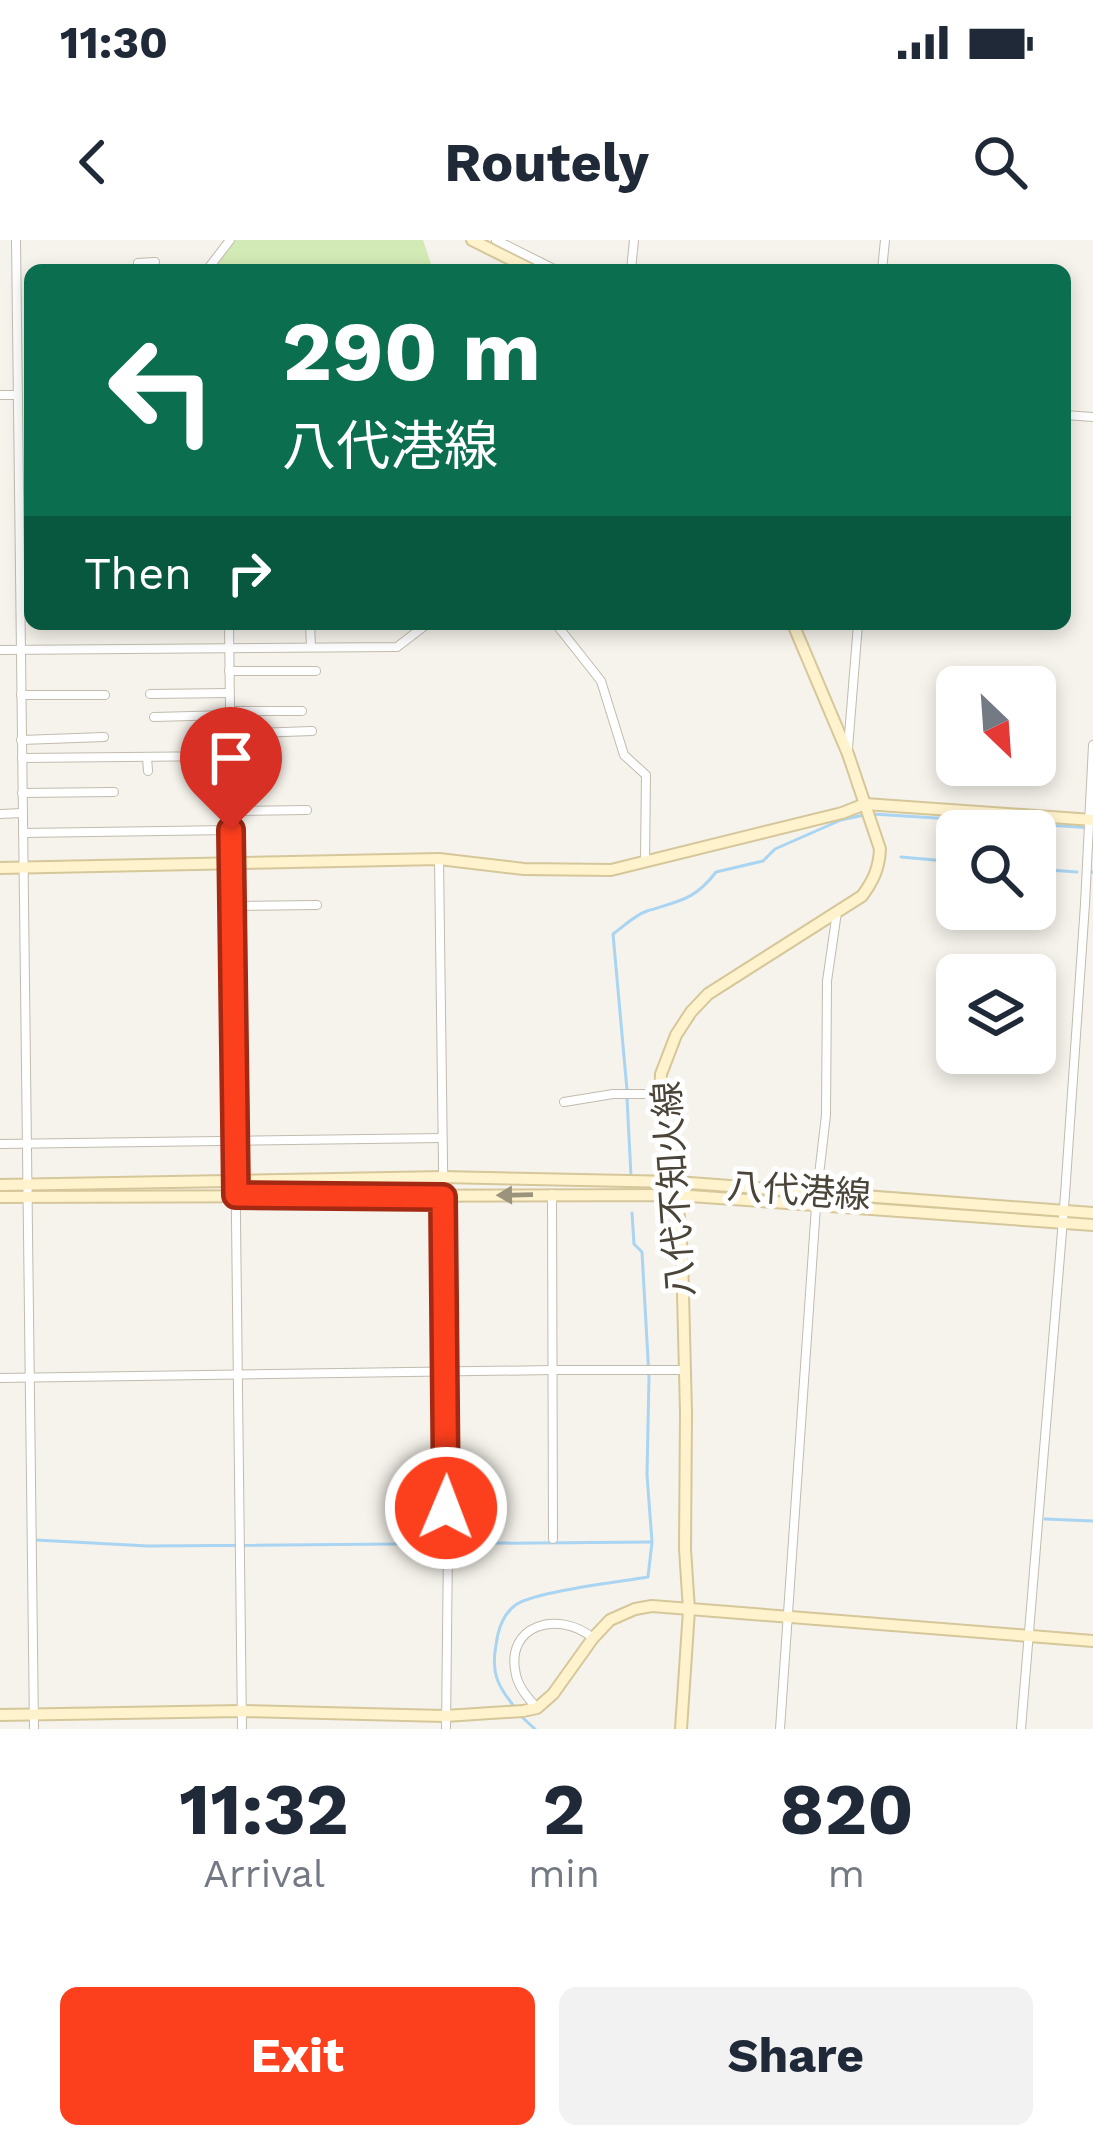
<!DOCTYPE html>
<meta charset="utf-8">
<style>
body{margin:0;font-family:"Work Sans","Noto Sans JP",sans-serif;background:#f2f2f3;color:#1f2937;height:100vh;display:flex;flex-direction:column;font-size:45px;white-space:nowrap}
*{box-sizing:border-box;margin:0}
p{font-size:39px;color:#747a83}
.icon{flex:none;width:66px;height:66px;fill:none;stroke:currentColor;stroke-width:2;stroke-linecap:round;stroke-linejoin:round}
.map{position:relative;height:1489px;overflow:hidden}
.sheet{display:flex;flex-direction:column;background:#fff;flex:1}
.sheet>*{flex:none}
.guide{position:absolute;left:24px;top:24px;width:1047px;height:366px;border-radius:18px;box-shadow:0 6px 18px #0003;background:#0b6e4f;color:#fff;overflow:hidden}
.needle{width:78px;rotate:155deg}
.fabs{position:absolute;left:936px;top:426px;display:grid;gap:24px}
.fabs a{display:grid;place-items:center;width:120px;height:120px;border-radius:18px;background:#fff;box-shadow:0 6px 18px #0003;font-size:60px}
.pin{position:absolute;display:grid;place-items:center;width:102px;height:102px;color:#fff;margin:-123px -51px;border-radius:50% 50% 50% 0;rotate:-45deg;box-shadow:0 0 12px #0007}
.pin .icon{rotate:45deg}
.me{position:absolute;width:132px;margin:-66px;rotate:1deg;stroke-linejoin:round;filter:drop-shadow(0 0 9px #0008)}
.turn{display:flex;align-items:center;gap:42px;height:252px;padding:0 60px;font-size:54px}
.turn .icon{width:156px;height:156px;stroke-width:2.5}
.turn b{display:block;font-size:84px;line-height:102px}
.then{display:flex;align-items:center;height:114px;padding:0 60px;background:#0003;gap:24px;font-size:45px}
.eta{display:flex;justify-content:space-evenly;align-items:center;height:204px;text-align:center}
.eta b{font-size:72px;font-weight:700;line-height:84px}
.action{display:flex;gap:24px;margin-top:auto;padding:24px 60px}
.action a{flex:1;height:138px;border-radius:18px;background:#fc3f1d;color:#fff;font-size:48px;font-weight:700;line-height:138px;text-align:center}
.action a+a{background:#f2f2f3;color:#1f2937}
.status{display:flex;justify-content:space-between;align-items:center;height:84px;padding:0 60px;background:#fff;direction:ltr}
.status svg{height:33px;fill:currentColor}
header{display:flex;justify-content:space-between;align-items:center;height:156px;padding:0 60px;background:#fff;font-size:54px;font-weight:700}
.map>svg:first-child{display:block}
.green{fill:#d2eab5}
.lines{fill:none;stroke-linecap:round;stroke-linejoin:round}
.stream{stroke:#a9d4f2;stroke-width:3}
.street-casing{stroke:#c2bbae;stroke-width:10}
.secondary-casing{stroke:#d6c79b;stroke-width:14}
.street{stroke:#fff;stroke-width:8}
.secondary{stroke:#fff3cd;stroke-width:10}
.oneway{fill:#9c937c}
.route-casing{stroke:#a42913;stroke-width:30}
.route{stroke:#fc3f1d;stroke-width:21}
.labels{text-anchor:middle;dominant-baseline:central;stroke-width:10;stroke-linejoin:round;paint-order:stroke}
.street-label{font-size:36px;fill:#4b4439;stroke:#fff}
</style>
<div class="status"><b>11:30</b><svg viewBox="0 0 49 12"><path d="M0 12V9h3v3zM5 12V6h3v6zM10 12V3h3v9zM15 12V0h3v12zM26 1h20v11H26zM47 4h2v5h-2z"/></svg></div>
<header><svg class="icon" aria-label="back" viewBox="0 0 24 24"><path d="M15 5l-7 7 7 7"/></svg>Routely<svg class="icon" aria-label="search" viewBox="0 0 24 24"><circle cx="10" cy="10" r="6"/><path d="M15 15l6 6"/></svg></header>
<div class="map">
<svg width="1093" height="1489" viewBox="0 0 1093 1489">
<rect width="100%" height="100%" fill="#f6f3ec"/>
<!-- green -->
<path class="green" d="M234,0h189l10,30h-219z"/>
<g class="lines">
<!-- stream -->
<g class="stream">
<path d="M873,574l220,14"/>
<path d="M901,617l56,5"/>
<path d="M1035,629l42,3"/>
<path d="M1091,632h2"/>
<path d="M627,850l-14,-156c11,-8 22,-19 34,-23 32,-10 48,-11 69,-39l47,-11 12,-12 66,-29 23,-5"/>
<path d="M627,858l4,78"/>
<path d="M1045,1279l48,2"/>
<path d="M36,1300l112,6 502,-4"/>
<path d="M513,1465c-16,-20 -22,-33 -17,-60 2,-16 7,-32 21,-41 22,-13 103,-22 131,-27l4,-35 -5,-67 2,-98 -7,-125 -8,-8 -2,-31"/>
<path d="M523,1478l12,11"/>
</g>
<defs>
<g id="street">
<path d="M16,0l18,1489"/>
<path d="M496,0l60,30"/>
<path d="M138,30v-7l17,-1"/>
<path d="M207,30l23,-30"/>
<path d="M631,30l3,-30"/>
<path d="M882,30l3,-30"/>
<path d="M0,155h18"/>
<path d="M1065,175l28,2"/>
<path d="M229,384l13,1105"/>
<path d="M310,384l1,23"/>
<path d="M556,384l45,57 23,74 22,20 -1,86"/>
<path d="M0,410l397,-3 30,-23"/>
<path d="M229,431h87"/>
<path d="M150,454l79,-1"/>
<path d="M21,455h84"/>
<path d="M230,471h72"/>
<path d="M154,477l76,-2"/>
<path d="M230,494l82,-3"/>
<path d="M21,500l83,-3"/>
<path d="M848,508l10,-124"/>
<path d="M147,517l1,14"/>
<path d="M22,518l208,-2"/>
<path d="M187,531v-15"/>
<path d="M22,553l92,-1"/>
<path d="M231,571l76,-1"/>
<path d="M0,574l23,-1"/>
<path d="M23,593l208,-3"/>
<path d="M439,619l9,685 -2,185"/>
<path d="M232,666l85,-1"/>
<path d="M564,862l49,-8h47"/>
<path d="M0,904l442,-6"/>
<path d="M552,954l1,345"/>
<path d="M0,1138l553,-8h132"/>
<path d="M537,1468c-9,-10 -18,-20 -21,-33 -12,-51 43,-65 77,-37"/>
<path d="M780,1489l37,-537 9,-77 1,-134 10,-69"/>
<path d="M1021,1489l44,-534 20,-291 8,-159"/>
</g>
<g id="secondary">
<path d="M472,0l60,30"/>
<path d="M0,628l439,-9 85,10 87,1 231,-57 23,-9 228,16"/>
<path d="M0,945l443,-8 233,5 417,31"/>
<path d="M0,957l676,-2 417,30"/>
<path d="M0,1475l241,-4 204,5 78,-5 14,-3 16,-14 40,-56 17,-18 25,-11 17,-3 441,35"/>
<path d="M681,1489l8,-119 -4,-61 1,-137 -4,-158 -6,-72 -16,-80 1,-28 15,-39 15,-23 17,-18 154,-98c11,-15 17,-27 18,-47l-32,-95 -55,-130"/>
</g>
</defs>
<!-- street casing -->
<use href="#street" class="street-casing"/>
<!-- secondary casing -->
<use href="#secondary" class="secondary-casing"/>
<!-- street -->
<use href="#street" class="street"/>
<!-- secondary -->
<use href="#secondary" class="secondary"/>
</g>
<!-- one-way arrows -->
<defs><path id="oneway-solid" d="M-6-.8H1V-3.2L6.5 0L1 3.2V.8H-6Z" transform="scale(3)"/></defs>
<use class="oneway" href="#oneway-solid" transform="translate(515 955) rotate(179)"/>
<g class="lines">
<defs>
<path id="route" d="M231,590l5,365 207,2 3,311"/>
</defs>
<!-- route casing -->
<use href="#route" class="route-casing"/>
<!-- route -->
<use href="#route" class="route"/>
</g>
<g class="labels">
<!-- street labels -->
<g class="street-label">
<text transform="translate(674 949) rotate(-94)">八代不知火線</text>
<text transform="translate(799 951) rotate(4)">八代港線</text>
</g>
</g>
</svg>
<div class="fabs">
<a><svg class="needle" viewBox="-14 -14 28 28"><path d="M0-13l5 13h-10z" fill="#e53935"/><path d="M0 13l5-13h-10z" fill="#747a83"/></svg></a>
<a><svg class="icon" aria-label="search" viewBox="0 0 24 24"><circle cx="10" cy="10" r="6"/><path d="M15 15l6 6"/></svg></a>
<a><svg class="icon" aria-label="layers" viewBox="0 0 24 24"><path d="M12 4l9 5-9 5-9-5zM3 14l9 5 9-5"/></svg></a>
</div>
<div class="pin" style="left:231px;top:590px;background:#d93025"><svg class="icon" aria-label="arrive" viewBox="0 0 24 24"><path d="M6 21V4h12l-3 4 3 4H6"/></svg></div>
<svg class="me" style="left:446px;top:1268px" viewBox="-20 -20 40 40"><circle r="17" fill="#fc3f1d" stroke="#fff" stroke-width="3"/><path d="M0-11L8 9 0 5-8 9z" fill="#fff"/></svg>
<div class="guide">
<div class="turn"><svg class="icon" aria-label="left" viewBox="0 0 24 24"><path d="M17 20v-9H6M10 6l-5 5 5 5"/></svg><div><b>290 m</b>八代港線</div></div>
<div class="then">Then<svg class="icon" aria-label="right" viewBox="0 0 24 24"><path d="M7 20v-9h11M14 6l5 5-5 5"/></svg></div>
</div>
</div>
<section class="sheet">
<div class="eta">
<div><b>11:32</b><p>Arrival</p></div>
<div><b>2</b><p>min</p></div>
<div><b>820</b><p>m</p></div>
</div>
<div class="action"><a>Exit</a><a>Share</a></div>
</section>
